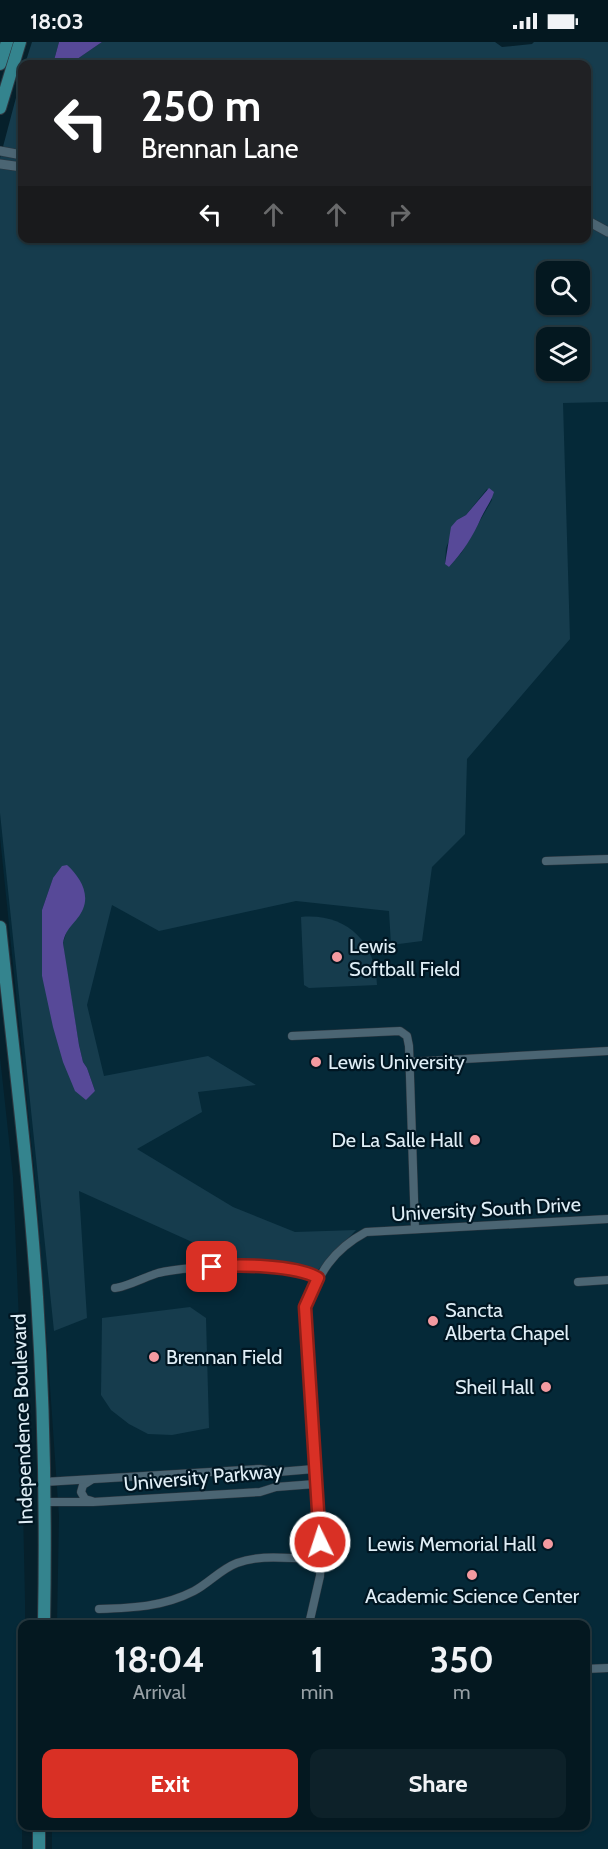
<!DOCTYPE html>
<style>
body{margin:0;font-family:Cabin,sans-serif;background:#0d2129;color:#f1f3f6;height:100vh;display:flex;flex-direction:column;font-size:22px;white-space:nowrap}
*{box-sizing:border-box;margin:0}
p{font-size:20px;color:#97a0a5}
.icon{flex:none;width:33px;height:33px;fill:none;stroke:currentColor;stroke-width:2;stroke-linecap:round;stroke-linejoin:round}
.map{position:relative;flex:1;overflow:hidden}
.sheet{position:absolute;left:18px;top:1578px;width:572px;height:210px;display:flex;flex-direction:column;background:#041820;border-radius:12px;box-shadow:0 2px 4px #0004,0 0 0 2px #25373e}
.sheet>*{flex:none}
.banner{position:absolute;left:18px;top:18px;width:573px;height:183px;border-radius:12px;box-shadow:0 2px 4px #0004,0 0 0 2px #25373e;background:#202124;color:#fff;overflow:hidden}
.tools{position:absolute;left:536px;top:219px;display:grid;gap:12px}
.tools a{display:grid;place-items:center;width:54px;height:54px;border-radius:12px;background:#041820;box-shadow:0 2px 4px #0004,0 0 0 2px #25373e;font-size:30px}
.pin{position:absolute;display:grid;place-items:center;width:51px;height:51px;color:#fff;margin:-26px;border-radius:12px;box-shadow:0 3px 9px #0006}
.me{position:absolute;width:66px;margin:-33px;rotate:356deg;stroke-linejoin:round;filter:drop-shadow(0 0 4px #0008)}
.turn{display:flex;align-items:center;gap:21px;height:126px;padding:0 24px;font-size:27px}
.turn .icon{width:78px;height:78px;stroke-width:2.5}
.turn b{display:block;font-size:42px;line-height:51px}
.lanes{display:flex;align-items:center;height:57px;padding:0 24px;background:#0003;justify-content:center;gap:30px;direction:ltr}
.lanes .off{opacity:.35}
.eta{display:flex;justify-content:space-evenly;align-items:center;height:102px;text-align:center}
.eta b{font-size:36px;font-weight:800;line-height:42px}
.action{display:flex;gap:12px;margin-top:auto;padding:12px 24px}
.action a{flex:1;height:69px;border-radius:12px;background:#d93025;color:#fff;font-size:24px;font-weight:800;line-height:69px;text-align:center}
.action a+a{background:#0d2129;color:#f1f3f6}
.status{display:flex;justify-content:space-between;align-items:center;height:42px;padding:0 30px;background:#041820;direction:ltr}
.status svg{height:16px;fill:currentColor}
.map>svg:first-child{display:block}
.built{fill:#052938;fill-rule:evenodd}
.green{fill:#163c4d;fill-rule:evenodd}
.water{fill:#574998}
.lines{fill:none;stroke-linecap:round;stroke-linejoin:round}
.minor-casing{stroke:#2d3740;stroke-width:9}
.tertiary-casing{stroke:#2d3740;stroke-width:10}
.primary-casing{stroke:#2d3740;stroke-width:14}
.minor{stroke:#4b6573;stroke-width:8}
.tertiary{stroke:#4b6573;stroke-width:9}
.primary{stroke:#34848e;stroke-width:12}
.route-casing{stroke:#8d1f18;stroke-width:15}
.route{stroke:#d93025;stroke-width:10}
.poi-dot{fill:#f49aa0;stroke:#001622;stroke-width:2}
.labels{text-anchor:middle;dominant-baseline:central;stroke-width:4.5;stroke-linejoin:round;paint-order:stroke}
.poi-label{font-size:20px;fill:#dfeef6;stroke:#001622;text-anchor:start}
.street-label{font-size:20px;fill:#dfeef6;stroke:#001622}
</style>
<div class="status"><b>18:03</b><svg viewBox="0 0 49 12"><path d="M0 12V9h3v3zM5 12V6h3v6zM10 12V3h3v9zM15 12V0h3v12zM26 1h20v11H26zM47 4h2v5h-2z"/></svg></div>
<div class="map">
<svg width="608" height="1807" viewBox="0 0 608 1807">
<rect width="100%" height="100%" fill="#06202b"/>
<!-- built -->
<g class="built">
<path d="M0,155l22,41h559l27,14v1597h-556v-23h533v-202h-528l2,-108 -22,-317 -37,-362zM546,230h33v32h-33zM546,296h33v32h-33z"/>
<path d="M0,1015l13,120 6,145 6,278v24h-3v225h-22z"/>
</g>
<!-- green -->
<g class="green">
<path d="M32,0h27l-6,22h-28z"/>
<path d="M102,0h393l7,5 30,-3 2,-2h74v360l-45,1 7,236 -103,120 -2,75 -33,33 -10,74 -31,4 -2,-34 -93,-10 -137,30 -47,-26 -25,100 17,71 104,-20 48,29 -58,7 4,20 -65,37 96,58 62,25 61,-2 -38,40 -86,-10 -153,-69 8,127 -33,13 -54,-518v-655l22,-83v163l58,1 1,5h15l5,-6h485v-174h-516zM546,230h33v32h-33zM546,296h33v32h-33zM487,447l5,11 -30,52 -13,15 -4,-4 1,-15 11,-28 9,-5zM53,836l15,49 -5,16 2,18 14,84 4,17 4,6 8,23 -9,9 -44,-124v-66z"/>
<path d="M301,875c44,-4 74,23 76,68l-68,3 -5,-3z"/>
<path d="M190,1265l16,11 3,110 -37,7 -24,-1 -19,-10 -18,-14 -10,-15 1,-77z"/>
</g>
<!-- water -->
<g class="water">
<path d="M59,0h43l-32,22h-17z"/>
<path d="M489,446l5,4c-3,10 -9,17 -13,26 -8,18 -18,34 -32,49l-4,-3 6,-37 6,-7 9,-5z"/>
<path d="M67,823c12,11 23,27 16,44 -6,14 -17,17 -20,34l16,102 4,17 4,6 8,23 -9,9 -11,-9 -12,-29 -10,-35 -11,-51v-66l11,-32 9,-12z"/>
</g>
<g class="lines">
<defs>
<g id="minor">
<path d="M546,819l62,-2"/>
<path d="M292,994l108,-5 7,5 2,10 6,183"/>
<path d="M409,1020l199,-11"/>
<path d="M578,1240l30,-2"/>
<path d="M115,1246c8,0 33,-12 43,-15 33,-8 132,-12 160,5"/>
<path d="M91,1438l-8,5 -2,7 4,7 7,2"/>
<path d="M44,1440l216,-13 18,3 36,-3"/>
<path d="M44,1460h49l167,-10 16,-5 39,-3"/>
<path d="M99,1567c33,-1 64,-2 95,-18 15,-8 27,-22 43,-28 26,-10 57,-3 84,-5"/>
<path d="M309,1582l11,-48 1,-18 -16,-251c16,-35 26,-56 61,-75l242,-13"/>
<path d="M585,1627l23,-1"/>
</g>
<g id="tertiary">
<path d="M0,109l22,4"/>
<path d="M0,122l22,3"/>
<path d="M586,178l22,12"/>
</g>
<g id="primary">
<path d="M0,22l7,-22"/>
<path d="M0,66l20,-66"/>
<path d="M0,885c13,123 29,246 37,370 7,109 9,219 7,327"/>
<path d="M39,1807v-23"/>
</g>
</defs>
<!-- minor casing -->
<use href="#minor" class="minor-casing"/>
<!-- tertiary casing -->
<use href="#tertiary" class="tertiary-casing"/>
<!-- primary casing -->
<use href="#primary" class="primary-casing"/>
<!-- minor -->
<use href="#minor" class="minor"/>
<!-- tertiary -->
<use href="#tertiary" class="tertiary"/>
<!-- primary -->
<use href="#primary" class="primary"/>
</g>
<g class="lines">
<defs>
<path id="route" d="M212,1225c26,-3 84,-2 106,11l-13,29 15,235"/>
</defs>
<!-- route casing -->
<use href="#route" class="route-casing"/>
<!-- route -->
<use href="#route" class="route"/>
</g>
<!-- markers -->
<g class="poi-dot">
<circle cx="337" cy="915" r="6"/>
<circle cx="316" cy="1020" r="6"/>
<circle cx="475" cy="1098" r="6"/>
<circle cx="433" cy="1279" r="6"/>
<circle cx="154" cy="1315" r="6"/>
<circle cx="546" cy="1345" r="6"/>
<circle cx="548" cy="1502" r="6"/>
<circle cx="472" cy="1533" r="6"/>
</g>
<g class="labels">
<!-- poi labels -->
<g class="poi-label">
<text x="349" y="904">Lewis<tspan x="349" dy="23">Softball Field</tspan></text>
<text x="328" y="1020">Lewis University</text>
<text x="463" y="1098" text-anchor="end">De La Salle Hall</text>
<text x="445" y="1268">Sancta<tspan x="445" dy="23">Alberta Chapel</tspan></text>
<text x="166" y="1315">Brennan Field</text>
<text x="534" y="1345" text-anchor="end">Sheil Hall</text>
<text x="536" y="1502" text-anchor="end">Lewis Memorial Hall</text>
<text x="472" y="1554" text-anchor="middle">Academic Science Center</text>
</g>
<!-- street labels -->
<g class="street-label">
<text transform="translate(486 1167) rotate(-3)">University South Drive</text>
<text transform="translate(22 1377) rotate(-92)">Independence Boulevard</text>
<text transform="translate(203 1435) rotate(-5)">University Parkway</text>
</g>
</g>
</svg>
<div class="tools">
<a><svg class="icon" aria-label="search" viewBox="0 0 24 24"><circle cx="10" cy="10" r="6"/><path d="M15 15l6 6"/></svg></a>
<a><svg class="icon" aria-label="layers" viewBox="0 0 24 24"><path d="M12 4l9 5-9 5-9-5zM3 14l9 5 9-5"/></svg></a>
</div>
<div class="pin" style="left:212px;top:1225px;background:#d93025"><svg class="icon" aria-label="arrive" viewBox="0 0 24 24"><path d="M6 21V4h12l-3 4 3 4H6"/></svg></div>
<svg class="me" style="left:320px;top:1500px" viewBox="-20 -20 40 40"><circle r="17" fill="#d93025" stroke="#fff" stroke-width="3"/><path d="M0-11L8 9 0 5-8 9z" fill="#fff"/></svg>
<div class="banner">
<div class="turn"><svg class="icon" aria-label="left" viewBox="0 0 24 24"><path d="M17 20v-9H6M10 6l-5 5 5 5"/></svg><div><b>250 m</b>Brennan Lane</div></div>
<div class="lanes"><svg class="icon" aria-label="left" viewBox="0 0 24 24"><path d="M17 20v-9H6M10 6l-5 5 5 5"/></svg><svg class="icon off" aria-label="ahead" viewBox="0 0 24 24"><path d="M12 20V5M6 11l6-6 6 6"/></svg><svg class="icon off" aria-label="ahead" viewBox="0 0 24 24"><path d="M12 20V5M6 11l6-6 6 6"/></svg><svg class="icon off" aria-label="right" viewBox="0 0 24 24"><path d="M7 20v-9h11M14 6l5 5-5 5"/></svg></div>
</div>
<section class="sheet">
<div class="eta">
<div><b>18:04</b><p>Arrival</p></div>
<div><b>1</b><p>min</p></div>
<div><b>350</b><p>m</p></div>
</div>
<div class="action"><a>Exit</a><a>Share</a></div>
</section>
</div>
